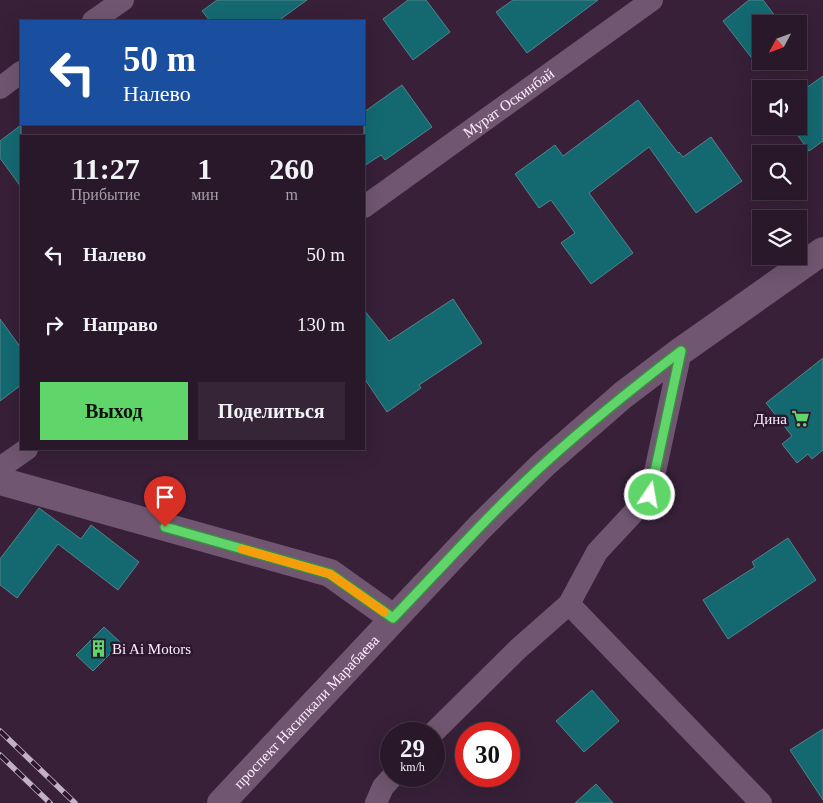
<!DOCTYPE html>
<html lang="ru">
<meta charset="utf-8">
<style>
body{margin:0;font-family:"Times New Roman",serif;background:#352536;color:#f1f3f6;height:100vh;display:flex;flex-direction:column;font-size:19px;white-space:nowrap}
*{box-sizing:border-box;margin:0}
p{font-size:16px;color:#a5a0a8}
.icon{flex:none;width:28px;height:28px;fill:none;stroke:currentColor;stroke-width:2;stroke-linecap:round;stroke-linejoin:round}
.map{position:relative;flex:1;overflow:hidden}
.drawer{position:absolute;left:20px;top:135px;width:345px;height:315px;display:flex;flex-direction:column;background:#29182a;border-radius:0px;box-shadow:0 5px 20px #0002,0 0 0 1px #453747}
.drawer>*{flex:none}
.hud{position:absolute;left:20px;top:20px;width:345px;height:105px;border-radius:0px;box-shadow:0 5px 20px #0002,0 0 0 1px #453747;background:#1a4fa0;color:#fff;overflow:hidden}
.needle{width:32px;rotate:229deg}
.controls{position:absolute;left:752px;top:15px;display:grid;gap:10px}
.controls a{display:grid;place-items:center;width:55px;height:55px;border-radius:0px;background:#29182a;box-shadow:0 5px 20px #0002,0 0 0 1px #453747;font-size:25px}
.speed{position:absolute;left:380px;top:722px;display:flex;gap:10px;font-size:25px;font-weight:700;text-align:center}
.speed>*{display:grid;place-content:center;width:65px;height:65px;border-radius:50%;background:#29182a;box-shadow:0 5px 20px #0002,0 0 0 1px #453747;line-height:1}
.speed small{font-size:12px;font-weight:400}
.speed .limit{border:8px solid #d22;background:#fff;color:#111}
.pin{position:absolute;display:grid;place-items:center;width:42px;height:42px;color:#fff;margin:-51px -21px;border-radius:50% 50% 50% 0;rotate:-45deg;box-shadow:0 0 5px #0007}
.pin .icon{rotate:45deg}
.me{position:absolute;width:55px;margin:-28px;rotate:12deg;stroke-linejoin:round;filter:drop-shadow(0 0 4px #0008)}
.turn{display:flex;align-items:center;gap:18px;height:105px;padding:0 20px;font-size:22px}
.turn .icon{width:65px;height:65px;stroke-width:2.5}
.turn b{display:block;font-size:35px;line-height:42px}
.eta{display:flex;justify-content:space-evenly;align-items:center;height:85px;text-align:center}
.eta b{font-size:30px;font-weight:700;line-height:35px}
.cta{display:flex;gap:10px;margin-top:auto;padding:10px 20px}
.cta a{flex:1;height:58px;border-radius:0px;background:#60d56a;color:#111;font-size:20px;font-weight:700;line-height:58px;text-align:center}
.cta a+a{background:#352536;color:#f1f3f6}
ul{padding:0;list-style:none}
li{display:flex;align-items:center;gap:15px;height:70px;padding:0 20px}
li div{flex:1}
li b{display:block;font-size:19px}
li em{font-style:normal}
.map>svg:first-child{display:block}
.building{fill:#146971;stroke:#54848a}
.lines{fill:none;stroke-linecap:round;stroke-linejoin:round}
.street{stroke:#705670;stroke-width:22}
.secondary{stroke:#705670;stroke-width:28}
.rail-casing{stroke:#c2b0c3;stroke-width:5.5}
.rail{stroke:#2d172e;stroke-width:4;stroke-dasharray:11;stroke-linecap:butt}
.route-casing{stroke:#3e8a45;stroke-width:12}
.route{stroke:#60d56a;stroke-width:9}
.slow{stroke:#f59e0b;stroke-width:9}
.labels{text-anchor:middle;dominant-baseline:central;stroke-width:5;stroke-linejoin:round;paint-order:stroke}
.street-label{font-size:15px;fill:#feefff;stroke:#2d172e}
.poi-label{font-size:15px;fill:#feefff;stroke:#2d172e;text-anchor:end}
</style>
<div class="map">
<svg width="823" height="803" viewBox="0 0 823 803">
<rect width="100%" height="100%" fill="#372038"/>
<!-- building -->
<g class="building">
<path d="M217,0h90l-29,21h-68l-8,-10z"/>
<path d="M408,0h18l24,32 -37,28 -30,-41z"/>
<path d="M513,0h85l-71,53 -31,-41z"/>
<path d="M749,0h14l18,24h-20v46l-38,-49z"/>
<path d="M823,76v65l-14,10 -18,-25h8v-33z"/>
<path d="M402,85l30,42 -47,33 -4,-5 -17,11v-54z"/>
<path d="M638,100l40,53 1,-1 4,5 28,-20 31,44 -46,32 -47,-66 -60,46 44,60 -42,31 -30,-41 14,-10 -24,-33 -12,8 -24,-34 40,-29 8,11z"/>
<path d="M21,125v62l-21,-29v-17z"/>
<path d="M453,299l29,44 -63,42 2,3 -34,24 -23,-34v-68l25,31z"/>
<path d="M0,319l21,29v37l-21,16z"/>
<path d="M823,358v92l-11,9 -4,-5 -11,9 -15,-19 10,-8 -26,-33z"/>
<path d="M39,508l42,31 10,-14 48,37 -21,28 -60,-46 -41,54 -17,-13v-26z"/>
<path d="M788,538l28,42 -88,59 -25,-39 52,-33 -3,-5z"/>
<path d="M104,627l17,16 -28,28 -17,-16z"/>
<path d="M592,690l27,31 -35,31 -28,-31z"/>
<path d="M823,729v71l-33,-50z"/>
<path d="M596,784l17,19h-38z"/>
</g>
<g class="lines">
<!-- street -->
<g class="street">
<path d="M93,21l30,-21"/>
<path d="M0,88l21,-16"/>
<path id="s1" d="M364,207l288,-207"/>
<path d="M681,351l-31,144 -53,57 -28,52 192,199"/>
<path d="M0,468l27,-19"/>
<path d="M432,734l86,-85 51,-45"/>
<path d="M376,803l7,-16 10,-11"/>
</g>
<!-- secondary -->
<g class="secondary">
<path d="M0,481l330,92 63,45"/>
<path id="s2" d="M221,803l259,-276 64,-63 79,-69 58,-44 142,-100"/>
</g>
<defs>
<g id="rail">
<path d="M0,731l75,72"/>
<path d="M0,755l50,48"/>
</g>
</defs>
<!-- rail casing -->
<use href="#rail" class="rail-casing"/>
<!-- rail -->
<use href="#rail" class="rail"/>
</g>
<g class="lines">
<defs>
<path id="route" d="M165,527l165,47 63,44c50,-52 99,-107 152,-155 44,-40 89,-76 136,-112l-31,144"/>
</defs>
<!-- route casing -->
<use href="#route" class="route-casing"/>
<!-- route -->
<use href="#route" class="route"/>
<!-- slow -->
<path class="slow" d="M242,549l88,25 54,38"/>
</g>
<!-- icons -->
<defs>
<symbol id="supermarket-bare" viewBox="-9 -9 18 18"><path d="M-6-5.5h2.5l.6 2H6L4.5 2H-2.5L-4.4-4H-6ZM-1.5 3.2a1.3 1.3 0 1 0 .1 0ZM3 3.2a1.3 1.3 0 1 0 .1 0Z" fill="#60d56a" stroke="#2d172e" stroke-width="2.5" paint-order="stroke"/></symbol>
<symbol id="building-bare" viewBox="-9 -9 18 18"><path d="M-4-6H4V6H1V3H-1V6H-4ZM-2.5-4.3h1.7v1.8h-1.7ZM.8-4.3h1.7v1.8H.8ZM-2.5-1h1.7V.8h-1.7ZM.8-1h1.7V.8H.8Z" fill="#60d56a" stroke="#2d172e" stroke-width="2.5" paint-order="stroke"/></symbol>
</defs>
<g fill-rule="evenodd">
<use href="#supermarket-bare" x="788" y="406" width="25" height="25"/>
<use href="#building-bare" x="86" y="636" width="25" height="25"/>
</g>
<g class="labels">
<!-- street labels -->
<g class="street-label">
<text stroke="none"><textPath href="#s1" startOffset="178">Мурат Оскинбай</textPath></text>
<text stroke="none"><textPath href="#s2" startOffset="125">проспект Насипкали Марабаева</textPath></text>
</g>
<!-- poi labels -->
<g class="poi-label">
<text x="787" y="419">Дина</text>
<text x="112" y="649" text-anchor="start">Bi Ai Motors</text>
</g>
</g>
</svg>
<div class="controls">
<a><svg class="needle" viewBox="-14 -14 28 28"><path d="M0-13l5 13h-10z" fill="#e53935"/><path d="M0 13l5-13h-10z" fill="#a5a0a8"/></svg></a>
<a><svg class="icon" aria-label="sound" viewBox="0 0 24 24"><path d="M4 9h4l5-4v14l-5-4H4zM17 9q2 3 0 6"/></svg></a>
<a><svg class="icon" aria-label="search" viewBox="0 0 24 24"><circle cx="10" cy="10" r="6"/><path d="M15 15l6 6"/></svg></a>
<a><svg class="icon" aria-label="layers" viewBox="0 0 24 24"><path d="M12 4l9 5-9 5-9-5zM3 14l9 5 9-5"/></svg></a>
</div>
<div class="speed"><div>29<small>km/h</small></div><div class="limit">30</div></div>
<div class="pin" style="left:165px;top:527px;background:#d93025"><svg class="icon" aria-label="arrive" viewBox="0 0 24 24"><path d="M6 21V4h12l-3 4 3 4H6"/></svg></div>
<svg class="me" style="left:650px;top:495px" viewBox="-20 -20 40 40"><circle r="17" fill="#60d56a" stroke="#fff" stroke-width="3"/><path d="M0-11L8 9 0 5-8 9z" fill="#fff"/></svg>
<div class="hud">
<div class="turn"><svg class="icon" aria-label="left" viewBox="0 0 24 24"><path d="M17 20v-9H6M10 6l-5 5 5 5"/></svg><div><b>50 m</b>Налево</div></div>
</div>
<section class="drawer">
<div class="eta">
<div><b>11:27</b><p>Прибытие</p></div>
<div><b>1</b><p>мин</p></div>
<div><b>260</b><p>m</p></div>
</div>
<ul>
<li><svg class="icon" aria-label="left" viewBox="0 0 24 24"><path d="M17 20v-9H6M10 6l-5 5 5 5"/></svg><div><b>Налево</b></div><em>50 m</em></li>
<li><svg class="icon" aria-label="right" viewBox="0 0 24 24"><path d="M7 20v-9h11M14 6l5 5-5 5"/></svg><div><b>Направо</b></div><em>130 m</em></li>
</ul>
<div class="cta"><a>Выход</a><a>Поделиться</a></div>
</section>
</div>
